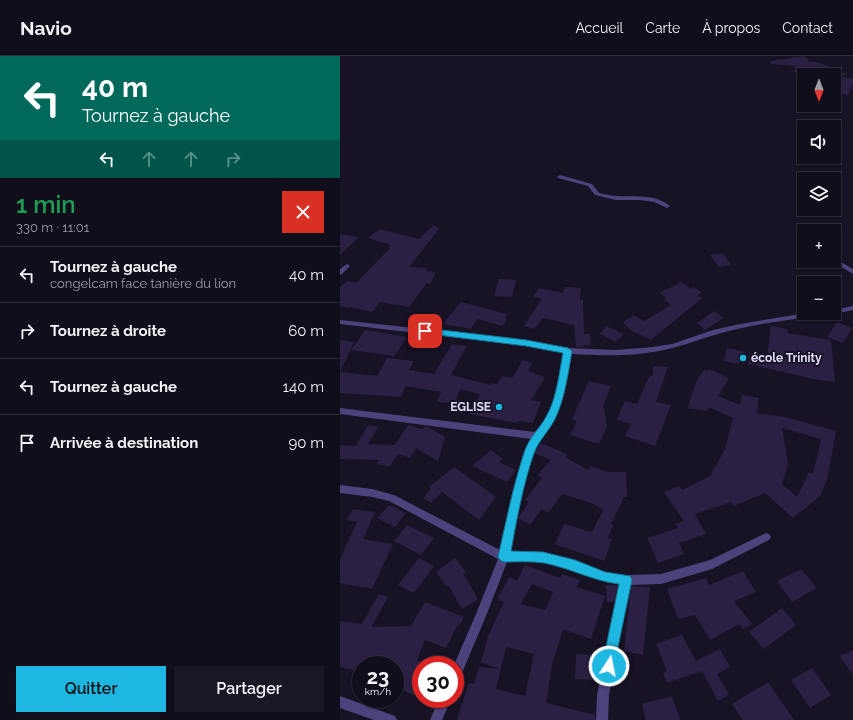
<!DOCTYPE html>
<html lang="fr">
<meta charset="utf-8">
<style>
body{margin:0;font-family:Raleway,sans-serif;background:#1a1724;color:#f1f3f6;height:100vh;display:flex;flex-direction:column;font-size:15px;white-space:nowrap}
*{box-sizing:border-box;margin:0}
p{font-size:13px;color:#9c9ca3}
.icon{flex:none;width:22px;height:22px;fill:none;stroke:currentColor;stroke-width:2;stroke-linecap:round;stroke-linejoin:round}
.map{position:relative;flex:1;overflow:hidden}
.drawer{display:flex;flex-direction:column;background:#110e1b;width:340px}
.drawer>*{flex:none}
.top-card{background:#00695c;color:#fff;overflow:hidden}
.needle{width:26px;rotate:180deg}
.buttons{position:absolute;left:457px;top:12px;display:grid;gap:8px}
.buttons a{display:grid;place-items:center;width:44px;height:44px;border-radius:0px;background:#110e1b;box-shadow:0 1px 3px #0004,0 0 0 1px #302e3a;font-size:20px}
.speed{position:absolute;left:12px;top:600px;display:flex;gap:8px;font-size:20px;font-weight:700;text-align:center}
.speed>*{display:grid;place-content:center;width:52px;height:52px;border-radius:50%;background:#110e1b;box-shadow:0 1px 3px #0004,0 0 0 1px #302e3a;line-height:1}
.speed small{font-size:10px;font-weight:400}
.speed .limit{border:6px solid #d22;background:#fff;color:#111}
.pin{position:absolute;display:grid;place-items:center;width:34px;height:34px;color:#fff;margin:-17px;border-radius:8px;box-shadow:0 2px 6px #0006}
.me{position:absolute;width:44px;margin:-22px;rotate:11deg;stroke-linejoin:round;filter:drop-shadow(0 0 3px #0008)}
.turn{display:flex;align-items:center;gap:14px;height:84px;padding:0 16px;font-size:18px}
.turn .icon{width:52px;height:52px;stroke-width:2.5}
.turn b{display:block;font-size:28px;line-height:34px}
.lanes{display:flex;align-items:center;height:38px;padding:0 16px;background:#0003;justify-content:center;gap:20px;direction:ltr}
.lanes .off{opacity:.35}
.round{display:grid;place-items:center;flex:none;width:42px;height:42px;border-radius:0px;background:#1a1724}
.headline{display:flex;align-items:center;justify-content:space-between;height:68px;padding:0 16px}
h1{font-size:24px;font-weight:600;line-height:30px;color:#1e9e55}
.button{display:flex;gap:8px;margin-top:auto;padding:8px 16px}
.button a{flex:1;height:46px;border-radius:0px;background:#1eb7e2;color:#111;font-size:16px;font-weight:600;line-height:46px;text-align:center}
.button a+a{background:#1a1724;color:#f1f3f6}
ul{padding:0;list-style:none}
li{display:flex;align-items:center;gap:12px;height:56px;padding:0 16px;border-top:1px solid #302e3a}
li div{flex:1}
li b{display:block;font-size:15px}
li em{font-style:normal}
header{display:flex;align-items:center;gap:24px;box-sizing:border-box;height:56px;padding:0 20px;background:#110e1b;border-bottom:1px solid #302e3a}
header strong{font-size:19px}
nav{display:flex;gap:22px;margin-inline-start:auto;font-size:14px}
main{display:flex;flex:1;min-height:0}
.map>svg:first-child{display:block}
.building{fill:#2b2043;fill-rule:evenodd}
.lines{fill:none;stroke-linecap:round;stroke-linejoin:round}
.street{fill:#4c437d;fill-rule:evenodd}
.route{fill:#1eb7e2;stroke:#147793}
.poi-dot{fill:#1eb7e2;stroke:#171224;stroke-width:1.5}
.labels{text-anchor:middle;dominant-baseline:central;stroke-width:4;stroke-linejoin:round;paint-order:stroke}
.poi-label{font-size:12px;font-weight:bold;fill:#e2dafa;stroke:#171224;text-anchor:start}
</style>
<header>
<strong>Navio</strong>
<nav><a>Accueil</a><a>Carte</a><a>À propos</a><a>Contact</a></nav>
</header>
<main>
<section class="drawer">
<div class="top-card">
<div class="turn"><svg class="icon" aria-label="left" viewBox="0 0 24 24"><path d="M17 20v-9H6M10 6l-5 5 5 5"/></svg><div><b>40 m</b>Tournez à gauche</div></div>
<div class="lanes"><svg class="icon" aria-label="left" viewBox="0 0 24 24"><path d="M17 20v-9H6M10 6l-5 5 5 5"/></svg><svg class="icon off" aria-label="ahead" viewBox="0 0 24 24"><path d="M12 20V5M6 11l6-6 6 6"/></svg><svg class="icon off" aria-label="ahead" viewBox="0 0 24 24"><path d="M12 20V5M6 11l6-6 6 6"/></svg><svg class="icon off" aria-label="right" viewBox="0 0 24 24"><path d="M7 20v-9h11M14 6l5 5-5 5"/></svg></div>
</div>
<div class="headline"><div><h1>1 min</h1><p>330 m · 11:01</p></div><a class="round" style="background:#d93025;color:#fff"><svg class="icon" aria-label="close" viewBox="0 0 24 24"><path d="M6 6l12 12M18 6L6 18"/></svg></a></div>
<ul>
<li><svg class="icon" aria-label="left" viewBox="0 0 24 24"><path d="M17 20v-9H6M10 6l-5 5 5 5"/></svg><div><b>Tournez à gauche</b><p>congelcam face tanière du lion</p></div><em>40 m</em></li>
<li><svg class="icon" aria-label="right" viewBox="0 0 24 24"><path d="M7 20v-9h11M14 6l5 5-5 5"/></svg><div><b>Tournez à droite</b></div><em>60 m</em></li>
<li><svg class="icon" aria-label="left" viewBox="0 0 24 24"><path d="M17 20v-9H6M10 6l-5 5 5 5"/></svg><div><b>Tournez à gauche</b></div><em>140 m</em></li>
<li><svg class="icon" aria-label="arrive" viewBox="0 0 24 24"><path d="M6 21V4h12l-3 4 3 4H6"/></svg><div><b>Arrivée à destination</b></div><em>90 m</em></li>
</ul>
<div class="button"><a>Quitter</a><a>Partager</a></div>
</section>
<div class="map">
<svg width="513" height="664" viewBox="0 0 513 664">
<rect width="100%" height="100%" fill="#171224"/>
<!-- building -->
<g class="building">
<path d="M464,0l6,6h7l32,13h-49l1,-2 -8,-1 3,-6 -25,-2v-3z"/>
<path d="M494,19l19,4v5l-5,11 -14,-4z"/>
<path d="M94,169l5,4 -30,38 19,1 -2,3 10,1 -6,12 -3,-1 -18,24 -29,-5 -8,10 -22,-5 -1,1 -9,-2v-19l7,-6 9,2 34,-35 -2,-1 3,-2 -23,-7 12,-9 39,10z"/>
<path d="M0,178l19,3 -19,18z"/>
<path d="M383,197l8,12 -12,2 -9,-12z"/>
<path d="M159,223l17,1 -4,17 -18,-1z"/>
<path d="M342,226l9,7 2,-2 9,5 -5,4 5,2 -51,42 -21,-10 -7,-8 11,-7 10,6 27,-16 -8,-6 3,-1 -7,-5z"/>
<path d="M225,231l16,1 -1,12h3l1,34h6l1,11h-7v2h-8l-2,-22 -31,-7 -9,11 -10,-3 18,-27 -9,-2 6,-9 24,5z"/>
<path d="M121,246l46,12 -2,9 -3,3 -25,-7 -6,10 -28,-5z"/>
<path d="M374,255l10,7 -19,12 -8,-7z"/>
<path d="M497,266l15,6 -9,15 -16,-6z"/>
<path d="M266,270l18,8 -8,8 -16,-8z"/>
<path d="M431,270l17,3 -1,4 44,7 4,42 -17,-2 -70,-16 2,-11 17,4z"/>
<path d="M25,274l42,7 -13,19 -43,-6z"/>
<path d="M0,284l14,2 -14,30z"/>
<path d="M112,288l15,2 -16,29 39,10 2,-2 5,1 5,-8 10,2 11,-18 9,3 -4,8 17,6 -14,23 10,2 -8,21 -15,-2 -1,2 -47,-9 10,-20 -20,-5 -5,14 -18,-1 4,-10 -35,-6 -5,11 -61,-4v-21l37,4 10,-18 27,3 -5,9 25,4z"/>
<path d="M387,292l19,4 -8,12 -14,-3z"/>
<path d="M313,310l15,1 -12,35 15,3 -16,41 -30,-10 6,-12 -14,-4 8,-19 12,3 13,-29 3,1z"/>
<path d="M369,313l20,9 -11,18 22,9 2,-10 17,3 -2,15 28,4 51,14 -9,49 -7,16 -27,22 -28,-25 -31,13 -3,-4 -36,12 11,20 -27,9 5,11 -26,9 -11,-25 31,-10 -3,-4 9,-3 -20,-29 15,-6 3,4 28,-14 15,-27 8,-31 -25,-11v4l-20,-3 2,-9 7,-19 7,-10 4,1zM442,372l39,11 -8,35 -4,-2 -12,25 -15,-13 6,-20z"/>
<path d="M249,325l22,5 -8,21 1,1 3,18 -8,18 -29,-9 7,-14 -5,-2z"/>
<path d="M28,369l10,2 -10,17 27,1 13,-20 14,4 3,-2h3l17,10 -7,24 -22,-13 -6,10 -12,-4 -9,13 -13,-4 3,-3 -39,-1v-14l16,1z"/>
<path d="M201,387l26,11 -2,3 23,13 3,-4 17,6h18l1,25h-3l-13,27 3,1 -7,13 5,1 -8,22 -49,-17 9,-20 28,8 12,-23 -16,-7 -26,-8 -14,19 -6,-4 -12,16 -12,-7 11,-16 -4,-2 17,-22 -5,-3 14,-15 -17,-7z"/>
<path d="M151,394l12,9 -4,3 17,8 -9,12 -35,-16z"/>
<path d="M114,411l42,30 -17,23 -37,-28 -11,11 -8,-5 8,-9 -2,-2z"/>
<path d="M49,449l17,8 -11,14 -18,-9z"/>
<path d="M13,453l22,3 -12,27 30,5 -21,45 -32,-6v-24l17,-37 -10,-2z"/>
<path d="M67,469l27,13 -13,17 -27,-14z"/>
<path d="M79,502l15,8 -20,27 -16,-8z"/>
<path d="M115,502l11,14 -3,2 15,25 -16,10 -14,-24 -2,1 -10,-14z"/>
<path d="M185,509l35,13 2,-4 18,6 -3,7 28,9 -14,43 -28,-10 -11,36 -6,38 49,12v5h-138l12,-37 5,1 5,-17 20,2 -18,-7 7,-26 16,-34 -7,-3 12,-22 8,4zM192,528l21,8 -8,18 -24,-6zM166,591l28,7 -9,42 -29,-7z"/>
<path d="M461,513l16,19 -25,14 -15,-21z"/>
<path d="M403,515l13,21 -22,9 18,23 -9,5 -4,-5 -29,16 -15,-25 -17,4 -11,-30 39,-11 3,7z"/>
<path d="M266,529h12l-3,17h-8z"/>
<path d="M291,530l19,1 -7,68 -19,-4z"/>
<path d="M39,538l9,3 -17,30 40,-1 14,-24 39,15 -5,9h-2l-11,22 -21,-8 -8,21h4v37l-26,-11v-22h-34v7l-21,-5v-46l22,3z"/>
<path d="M442,552l14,17 -32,24 -15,-17z"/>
<path d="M342,579l14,26 24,-12 10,18 -13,7 12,21 -11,6 -16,-30 -35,12 -4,-10 4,-2 -11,-27z"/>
<path d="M513,594v25l-13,-19z"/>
<path d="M236,598l23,1 -1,25 -23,-1z"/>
<path d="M472,612l19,27 -21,13 -19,-28z"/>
<path d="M428,626l26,38h-51l-11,-16z"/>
<path d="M332,640l8,24h-34l-4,-16z"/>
</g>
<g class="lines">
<!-- street -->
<g class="street">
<path d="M220,119l32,9 7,9c6,1 13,3 19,3 17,1 38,-2 52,10l-3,2 -13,-6 -14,-2h-24l-21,-5 -7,-9 -30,-8 -1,-1z"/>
<path d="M494,202l19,11v5l-21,-13h2z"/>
<path d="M7,208l3,2 -8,8 -2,1v-6z"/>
<path d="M513,250v4l-19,4 -3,-1h3v-3z"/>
<path d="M466,257h18l-4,2c-34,6 -69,9 -102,19 -22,6 -42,15 -65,18 -27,5 -54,3 -82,2l-10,49 -8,19 -13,16 -7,14 -12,46 -11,54h33l32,8 30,12 21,3 35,-1 49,-14 56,-27 3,1 2,3 -2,3 -57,29 -51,15 -31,1 -21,110 -1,25h-12l1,-25 23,-111 -15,-2 -30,-12 -32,-8h-36l-21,54 -27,64 -4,2v-17h-1l22,-51 22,-55 -109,-58 -17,-4 -32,-4v-8l32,4 22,6 106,55c8,-37 14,-77 31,-111l-191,-25v-6l195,24 11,-14 7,-15 11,-50 -38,-7 -186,-22v-4l186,20 42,8 48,2 37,-3 19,-3 41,-14 27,-6z"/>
<path d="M0,640l55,20 2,4h-23l-34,-12z"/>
<path d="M99,643h12l-9,21h-12z"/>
</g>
</g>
<!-- route -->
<path class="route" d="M85,272l101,12 42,8 4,3c-4,23 -7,47 -17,68 -6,12 -16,21 -21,34 -11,32 -17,65 -23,98l32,1 32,8 30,12 25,4 2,4 -19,91 -4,2 -5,-2 -2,-5 17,-82c-26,-3 -49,-16 -75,-21 -12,-2 -27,-1 -40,-1l-4,-2 -2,-3c8,-35 15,-70 26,-104 5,-16 15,-23 22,-36 11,-19 13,-43 17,-64l-37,-7 -104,-13 -1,-2z"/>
<!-- markers -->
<g class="poi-dot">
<circle cx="403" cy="302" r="4"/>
<circle cx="159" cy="351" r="4"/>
</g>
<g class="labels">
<!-- poi labels -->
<g class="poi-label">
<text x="411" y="302">école Trinity</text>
<text x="151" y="351" text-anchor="end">EGLISE</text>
</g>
</g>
</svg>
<div class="buttons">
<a><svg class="needle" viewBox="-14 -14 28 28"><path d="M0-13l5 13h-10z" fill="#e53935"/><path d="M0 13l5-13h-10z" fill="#9c9ca3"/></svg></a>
<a><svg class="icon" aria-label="sound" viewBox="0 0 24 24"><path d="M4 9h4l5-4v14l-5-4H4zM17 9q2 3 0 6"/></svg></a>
<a><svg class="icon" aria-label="layers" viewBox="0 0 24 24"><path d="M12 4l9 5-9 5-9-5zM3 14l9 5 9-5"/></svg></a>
<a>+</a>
<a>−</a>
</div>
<div class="speed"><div>23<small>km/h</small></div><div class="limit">30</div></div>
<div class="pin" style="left:85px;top:275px;background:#d93025"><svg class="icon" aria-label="arrive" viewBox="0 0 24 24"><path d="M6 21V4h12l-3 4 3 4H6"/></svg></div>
<svg class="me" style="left:269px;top:610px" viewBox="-20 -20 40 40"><circle r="17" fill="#1eb7e2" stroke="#fff" stroke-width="3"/><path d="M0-11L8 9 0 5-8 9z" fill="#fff"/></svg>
</div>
</main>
